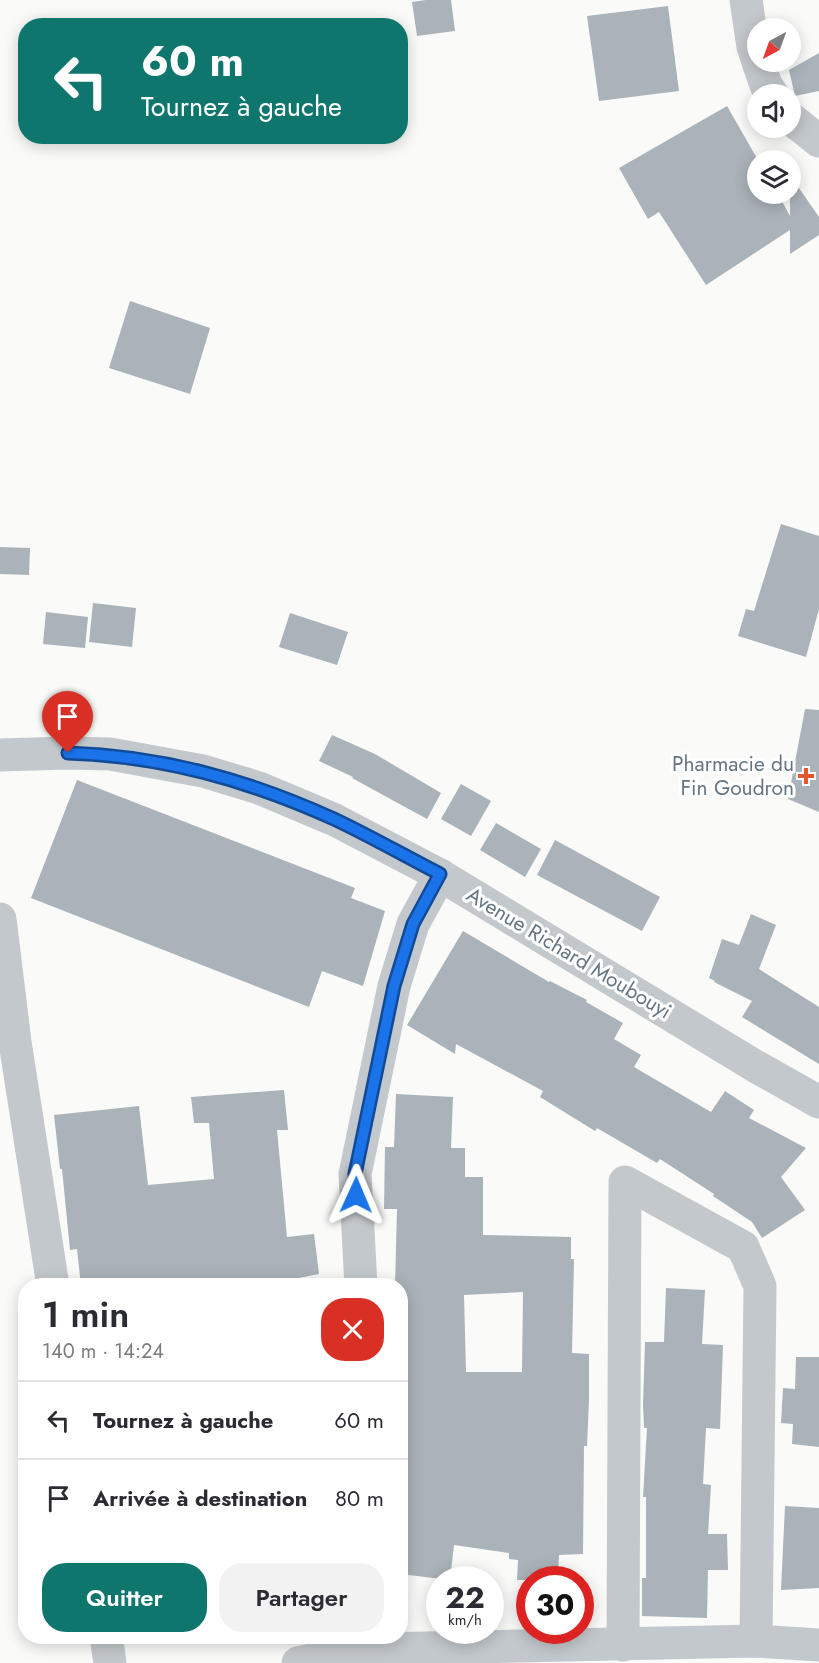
<!DOCTYPE html>
<html lang="fr">
<meta charset="utf-8">
<style>
body{margin:0;font-family:Jost,sans-serif;background:#f2f2f3;color:#2b2b33;height:100vh;display:flex;flex-direction:column;font-size:22px;white-space:nowrap}
*{box-sizing:border-box;margin:0}
p{font-size:20px;color:#7c7c81}
.icon{flex:none;width:33px;height:33px;fill:none;stroke:currentColor;stroke-width:2;stroke-linecap:round;stroke-linejoin:round}
.map{position:relative;flex:1;overflow:hidden}
.panel{position:absolute;left:18px;top:1278px;width:390px;height:366px;display:flex;flex-direction:column;background:#fff;border-radius:24px;box-shadow:0 3px 15px #0003}
.panel>*{flex:none}
.guide{position:absolute;left:18px;top:18px;width:390px;height:126px;border-radius:24px;box-shadow:0 3px 15px #0003;background:#0f766e;color:#fff;overflow:hidden}
.needle{width:39px;rotate:221deg}
.fabs{position:absolute;left:747px;top:18px;display:grid;gap:12px}
.fabs a{display:grid;place-items:center;width:54px;height:54px;border-radius:50%;background:#fff;box-shadow:0 3px 15px #0003;font-size:30px}
.speed{position:absolute;left:426px;top:1566px;display:flex;gap:12px;font-size:30px;font-weight:700;text-align:center}
.speed>*{display:grid;place-content:center;width:78px;height:78px;border-radius:50%;background:#fff;box-shadow:0 3px 15px #0003;line-height:1}
.speed small{font-size:15px;font-weight:400}
.speed .limit{border:9px solid #d22;background:#fff;color:#111}
.pin{position:absolute;display:grid;place-items:center;width:51px;height:51px;color:#fff;margin:-62px -26px;border-radius:50% 50% 50% 0;rotate:-45deg;box-shadow:0 0 6px #0007}
.pin .icon{rotate:45deg}
.me{position:absolute;width:66px;margin:-33px;rotate:1deg;stroke-linejoin:round;filter:drop-shadow(0 0 4px #0008)}
.turn{display:flex;align-items:center;gap:21px;height:126px;padding:0 24px;font-size:27px}
.turn .icon{width:78px;height:78px;stroke-width:2.5}
.turn b{display:block;font-size:42px;line-height:51px}
.round{display:grid;place-items:center;flex:none;width:63px;height:63px;border-radius:24px;background:#f2f2f3}
.summary{display:flex;align-items:center;justify-content:space-between;height:102px;padding:0 24px}
h1{font-size:36px;font-weight:600;line-height:45px}
.button{display:flex;gap:12px;margin-top:auto;padding:12px 24px}
.button a{flex:1;height:69px;border-radius:24px;background:#0f766e;color:#fff;font-size:24px;font-weight:600;line-height:69px;text-align:center}
.button a+a{background:#f2f2f3;color:#2b2b33}
ul{padding:0;list-style:none}
li{display:flex;align-items:center;gap:18px;height:78px;padding:0 24px;border-top:2px solid #e1e1e2}
li div{flex:1}
li b{display:block;font-size:22px}
li em{font-style:normal}
.map>svg:first-child{display:block}
.building{fill:#aab3b9;fill-rule:evenodd}
.lines{fill:none;stroke-linecap:round;stroke-linejoin:round}
.minor{stroke:#c3c8cc;stroke-width:33}
.route-casing{stroke:#114b97;stroke-width:15}
.route{stroke:#1a73e8;stroke-width:10}
.poi-dot{fill:#e4572e;stroke:#fff;stroke-width:2}
.labels{text-anchor:middle;dominant-baseline:central;stroke-width:6;stroke-linejoin:round;paint-order:stroke}
.poi-label{font-size:21px;fill:#657683;stroke:#fff;text-anchor:end}
.street-label{font-size:21px;fill:#657683;stroke:#fff}
</style>
<div class="map">
<svg width="819" height="1663" viewBox="0 0 819 1663">
<rect width="100%" height="100%" fill="#fafaf8"/>
<!-- building -->
<g class="building">
<path d="M426,0h25l4,31 -38,5 -5,-34z"/>
<path d="M668,6l11,85 -80,10 -12,-85z"/>
<path d="M819,53v38l-24,5 -6,-26z"/>
<path d="M727,106l31,54v34h20l12,22v-41l29,42v18l-29,19v-24l-84,55 -47,-73 -11,7 -29,-51z"/>
<path d="M130,301l80,27 -20,66 -81,-26z"/>
<path d="M781,524l38,12v73l-13,48 -68,-21 8,-27 8,2z"/>
<path d="M0,547l30,1 -1,27 -29,-1z"/>
<path d="M93,603l43,5 -4,39 -43,-5z"/>
<path d="M46,612l42,5 -3,31 -42,-4z"/>
<path d="M290,613l58,19 -11,33 -58,-18z"/>
<path d="M805,709l14,1v102l-31,-13z"/>
<path d="M332,735l43,19 66,39 -14,26 -75,-41 1,-1 -34,-16z"/>
<path d="M77,780l278,108 -4,10 34,13 -22,75 -41,-15 -13,36 -278,-109z"/>
<path d="M461,784l30,17 -20,35 -30,-17z"/>
<path d="M496,823l45,26 -16,28 -45,-27z"/>
<path d="M555,840l105,57 -18,34 -105,-56z"/>
<path d="M751,914l25,11 -17,44 60,38v57l-77,-47 10,-16 -38,-19 1,-1 -6,-3 13,-39 17,6z"/>
<path d="M463,931l86,51 1,-1 37,19 -1,2 37,21 -9,16 27,16 -7,12 77,45 14,-21 29,19 -5,8 57,30 -25,29 24,33 -43,28 -10,-16 -39,-26 1,-2 -54,-35 -3,4 -60,-35 -2,3 -55,-34 3,-6 -87,-47 -1,10 -48,-29z"/>
<path d="M284,1090l4,40h-11l10,107 27,-3 5,40 -61,12h-177l-4,-37 -7,1 -8,-81h-2l-6,-54 85,-9 9,79 66,-6 -5,-56h-15l-3,-26z"/>
<path d="M396,1094l57,3 -2,51h14v29h18v58l88,2v22h3l-2,94 17,1v46l-2,46h-3l-1,108 -24,1 -1,25h-41l1,-20 -9,-1v-6l-55,-8 -4,35 -50,-6v-179h4v-15h4l-1,-86h-7v-8h-5l2,-77h-13l1,-62h9zM523,1292l-1,80h-56l-2,-77z"/>
<path d="M666,1288l39,2 -3,54 21,1 -3,84 -14,-1 -3,56 8,1 -3,49h19l1,36h-20l-1,48 -65,-2v-38h4v-81h-3l4,-69h-3l-1,-23 2,-63h19z"/>
<path d="M796,1357h23v90l-27,-3 1,-20 -12,-1 2,-35 12,1z"/>
<path d="M785,1506l34,2v80l-38,2z"/>
</g>
<g class="lines">
<!-- minor -->
<g class="minor">
<path d="M746,0l7,47 5,14"/>
<path d="M758,62l8,23 6,9"/>
<path d="M790,118l29,23"/>
<path d="M0,755l68,-2 42,1 93,17 56,17 76,32 105,55 315,191 64,36"/>
<path d="M0,919l15,123 38,244"/>
<path d="M361,1286l-6,-112 39,-188 19,-62 27,-49"/>
<path d="M106,1636l4,27"/>
<path d="M623,1645l2,-463 118,65 17,39 -4,355"/>
<path d="M298,1663l37,-8 42,-6 379,-8 63,4"/>
</g>
</g>
<g class="lines">
<defs>
<path id="route" d="M68,753c94,3 180,27 266,66 36,17 71,37 106,55l-27,50 -19,62 -39,188 1,21"/>
</defs>
<!-- route casing -->
<use href="#route" class="route-casing"/>
<!-- route -->
<use href="#route" class="route"/>
</g>
<!-- markers -->
<path class="poi-dot" d="M803 767h6v6h6v6h-6v6h-6v-6h-6v-6h6z"/>
<g class="labels">
<!-- poi labels -->
<g class="poi-label">
<text x="794" y="764">Pharmacie du<tspan x="794" dy="24">Fin Goudron</tspan></text>
</g>
<!-- street labels -->
<g class="street-label">
<text transform="translate(569 953) rotate(31)">Avenue Richard Moubouyi</text>
</g>
</g>
</svg>
<div class="fabs">
<a><svg class="needle" viewBox="-14 -14 28 28"><path d="M0-13l5 13h-10z" fill="#e53935"/><path d="M0 13l5-13h-10z" fill="#7c7c81"/></svg></a>
<a><svg class="icon" aria-label="sound" viewBox="0 0 24 24"><path d="M4 9h4l5-4v14l-5-4H4zM17 9q2 3 0 6"/></svg></a>
<a><svg class="icon" aria-label="layers" viewBox="0 0 24 24"><path d="M12 4l9 5-9 5-9-5zM3 14l9 5 9-5"/></svg></a>
</div>
<div class="speed"><div>22<small>km/h</small></div><div class="limit">30</div></div>
<div class="pin" style="left:68px;top:753px;background:#d93025"><svg class="icon" aria-label="arrive" viewBox="0 0 24 24"><path d="M6 21V4h12l-3 4 3 4H6"/></svg></div>
<svg class="me" style="left:356px;top:1195px" viewBox="-20 -20 40 40"><path d="M0-17L14 15 0 8-14 15z" fill="#1a73e8" stroke="#fff" stroke-width="4"/></svg>
<div class="guide">
<div class="turn"><svg class="icon" aria-label="left" viewBox="0 0 24 24"><path d="M17 20v-9H6M10 6l-5 5 5 5"/></svg><div><b>60 m</b>Tournez à gauche</div></div>
</div>
<section class="panel">
<div class="summary"><div><h1>1 min</h1><p>140 m · 14:24</p></div><a class="round" style="background:#d93025;color:#fff"><svg class="icon" aria-label="close" viewBox="0 0 24 24"><path d="M6 6l12 12M18 6L6 18"/></svg></a></div>
<ul>
<li><svg class="icon" aria-label="left" viewBox="0 0 24 24"><path d="M17 20v-9H6M10 6l-5 5 5 5"/></svg><div><b>Tournez à gauche</b></div><em>60 m</em></li>
<li><svg class="icon" aria-label="arrive" viewBox="0 0 24 24"><path d="M6 21V4h12l-3 4 3 4H6"/></svg><div><b>Arrivée à destination</b></div><em>80 m</em></li>
</ul>
<div class="button"><a>Quitter</a><a>Partager</a></div>
</section>
</div>
